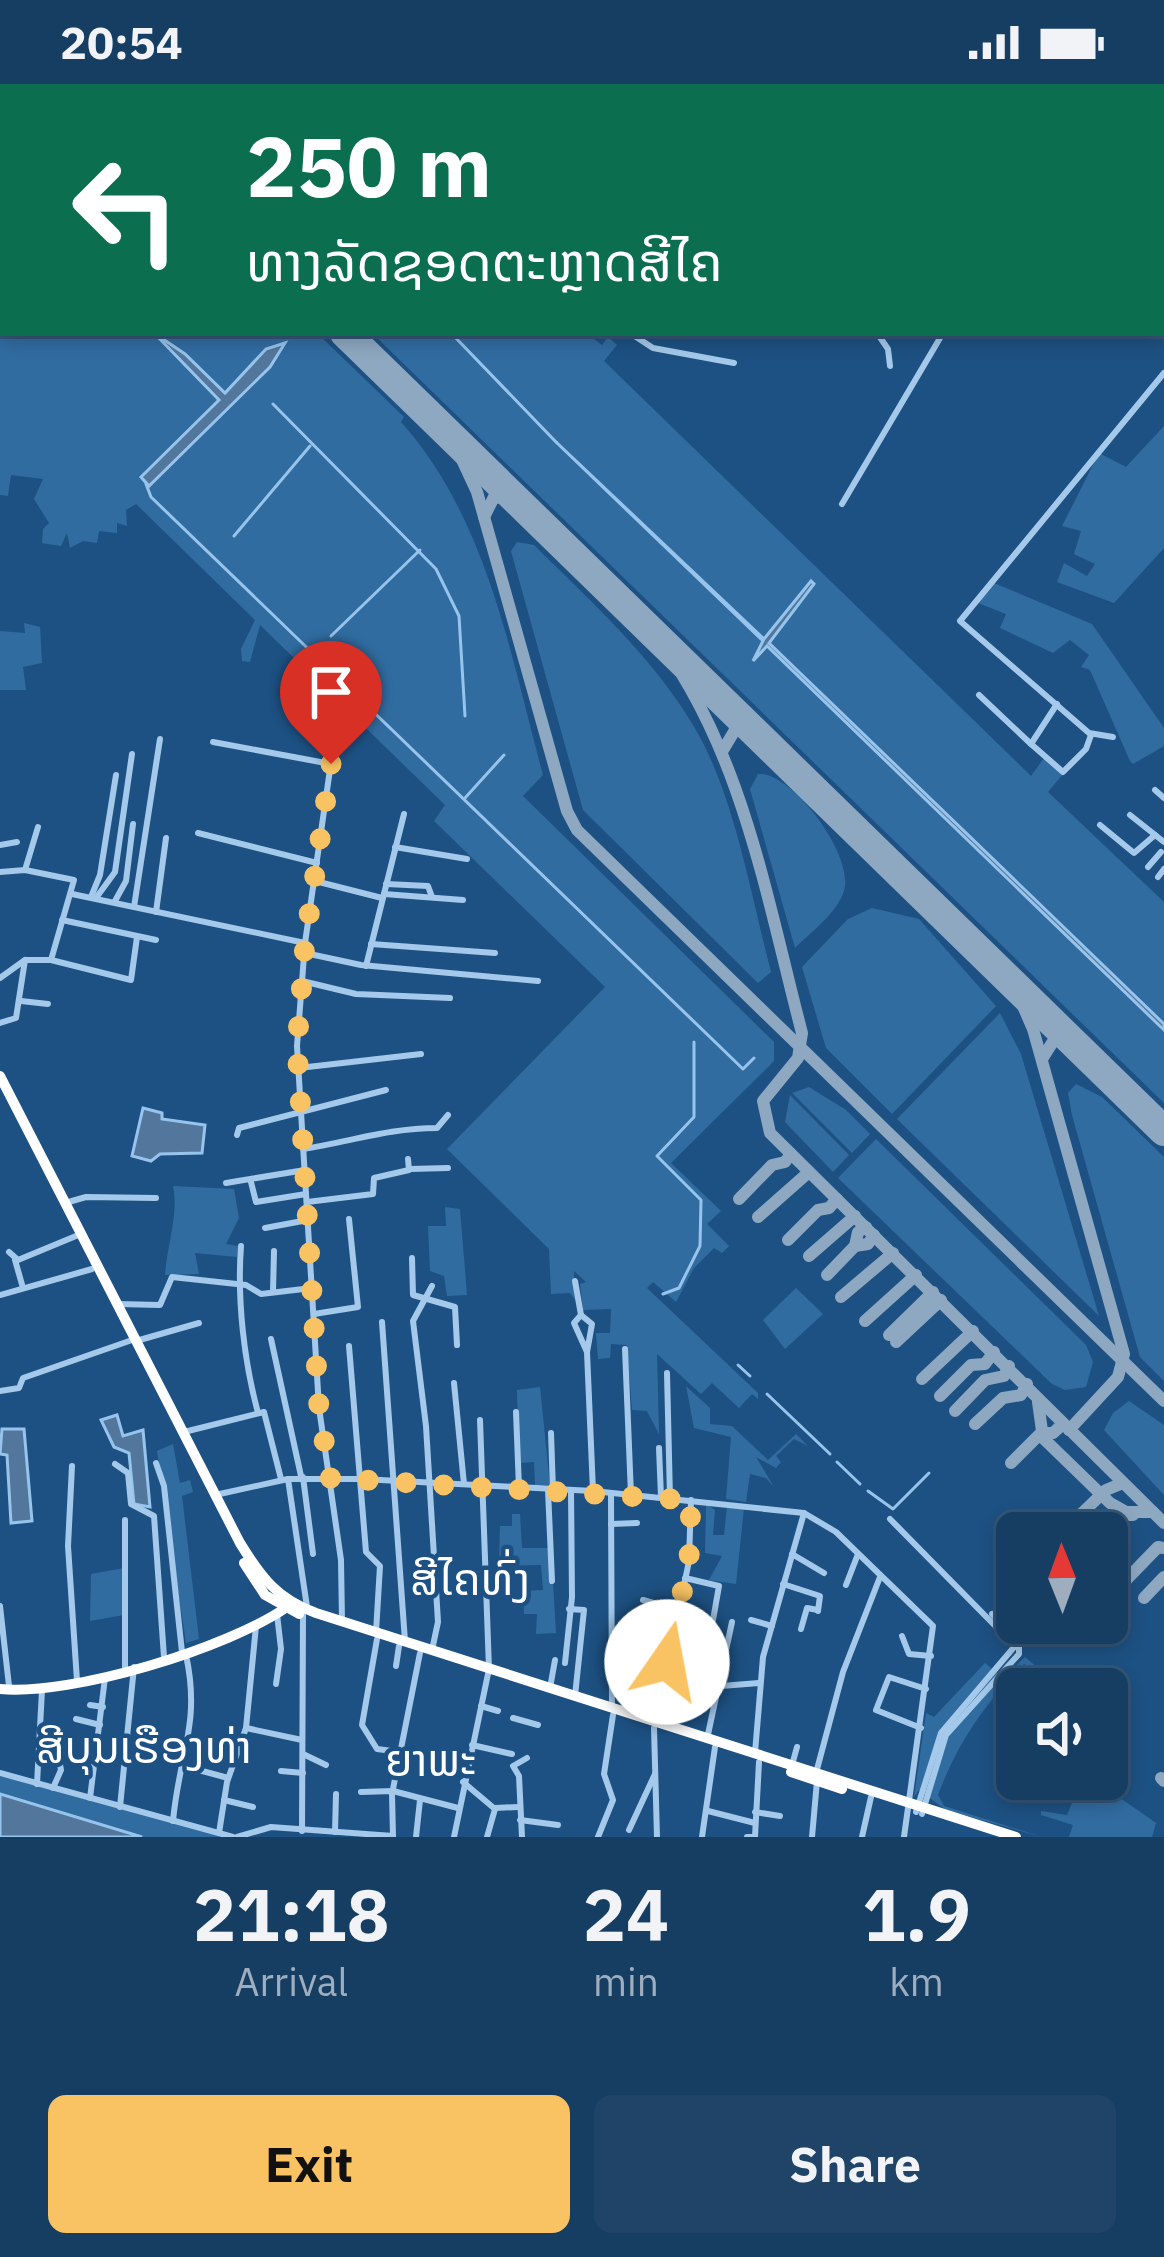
<!DOCTYPE html>
<meta charset="utf-8">
<style>
body{margin:0;font-family:"IBM Plex Sans","Noto Sans Lao",sans-serif;background:#1f4468;color:#f1f3f6;height:100vh;display:flex;flex-direction:column;font-size:45px;white-space:nowrap}
*{box-sizing:border-box;margin:0}
p{font-size:39px;color:#9eaebe}
.icon{flex:none;width:66px;height:66px;fill:none;stroke:currentColor;stroke-width:2;stroke-linecap:round;stroke-linejoin:round}
.map{position:relative;height:1753px;overflow:hidden}
.details{display:flex;flex-direction:column;background:#163d62;flex:1}
.details>*{flex:none}
.guide{position:absolute;left:0px;top:0px;width:1164px;height:252px;box-shadow:0 6px 18px #0003,0 0 0 3px #355677;background:#0b6e4f;color:#fff;overflow:hidden}
.needle{width:78px;rotate:359deg}
.controls{position:absolute;left:996px;top:1428px;display:grid;gap:24px}
.controls a{display:grid;place-items:center;width:132px;height:132px;border-radius:18px;background:#163d62;box-shadow:0 6px 18px #0003,0 0 0 3px #355677;font-size:60px}
.pin{position:absolute;display:grid;place-items:center;width:102px;height:102px;color:#fff;margin:-123px -51px;border-radius:50% 50% 50% 0;rotate:-45deg;box-shadow:0 0 12px #0007}
.pin .icon{rotate:45deg}
.me{position:absolute;width:132px;margin:-66px;rotate:12deg;stroke-linejoin:round;filter:drop-shadow(0 0 9px #0008)}
.turn{display:flex;align-items:center;gap:42px;height:252px;padding:0 48px;font-size:54px}
.turn .icon{width:156px;height:156px;stroke-width:2.5}
.turn b{display:block;font-size:84px;line-height:102px}
.eta{display:flex;justify-content:space-evenly;align-items:center;height:204px;text-align:center}
.eta b{font-size:72px;font-weight:800;line-height:84px}
.action{display:flex;gap:24px;margin-top:auto;padding:24px 48px}
.action a{flex:1;height:138px;border-radius:18px;background:#f9c363;color:#111;font-size:48px;font-weight:800;line-height:138px;text-align:center}
.action a+a{background:#1f4468;color:#f1f3f6}
.status{display:flex;justify-content:space-between;align-items:center;height:84px;padding:0 60px;background:#163d62;direction:ltr}
.status svg{height:33px;fill:currentColor}
.map>svg:first-child{display:block}
.green{fill:#316ca1}
.water{fill:#53779c;stroke:#97c4ec;stroke-width:3}
.lines{fill:none;stroke-linecap:round;stroke-linejoin:round}
.stream{stroke:#97c4ec;stroke-width:3}
.taxiway{stroke:#8ea8c1;stroke-width:12}
.runway{stroke:#8ea8c1;stroke-width:30}
.minor{stroke:#a4c9ea;stroke-width:6}
.major{stroke:#e8f2fe;stroke-width:9}
.highway{stroke:#fff;stroke-width:10}
.route{stroke:#f9c363;stroke-width:21;stroke-dasharray:0 37.8}
.labels{text-anchor:middle;dominant-baseline:central;stroke-width:9;stroke-linejoin:round;paint-order:stroke}
.quarter-label{font-size:45px;fill:#fff;stroke:#1d5183}
</style>
<div class="status"><b>20:54</b><svg viewBox="0 0 49 12"><path d="M0 12V9h3v3zM5 12V6h3v6zM10 12V3h3v9zM15 12V0h3v12zM26 1h20v11H26zM47 4h2v5h-2z"/></svg></div>
<div class="map">
<svg width="1164" height="1753" viewBox="0 0 1164 1753">
<rect width="100%" height="100%" fill="#1d5183"/>
<!-- green -->
<g class="green">
<path d="M0,0l66,3h-63v246h314l87,84 -3,5c86,96 109,231 142,353l-20,21 251,246v19l-103,102 50,48 -14,13 22,22 -7,7 -8,-5 -20,20 -18,34 -23,-20 -6,6 111,105v6l-6,-5 -13,14 -27,-25 -11,11 -44,-40 2,80 -12,-23 -15,-1 -5,-65 -16,-1 -1,14 -12,1 -2,-26h14l1,-24 -28,1 -3,-26 6,-2 -12,-11 1,29 -5,-7 -19,1 -2,-45 -102,-100 158,-162 -171,-166 11,-16 -185,-180 -10,37 -8,-1 -1,-12 14,-29 -119,-116 -10,6 1,16 -10,-3v10l-18,-2 -2,12 -14,-2 -13,7 -3,-15 -6,13 -19,-3 1,-14 6,-6 -15,-24 9,-20 -32,-4 -3,21 -8,-1z"/>
<path d="M372,249h214l16,12 6,-8 9,8 -13,16 427,415 13,-18 19,16 -15,18 116,110v201z"/>
<path d="M1164,342v122l-50,55 -57,-21 7,-19 23,13 8,-12 -21,-10 7,-23 -19,-5 37,-73 27,14z"/>
<path d="M517,458l17,3c57,57 118,111 159,180 41,67 58,171 78,247l-13,11 -175,-173 -72,-259z"/>
<path d="M994,499l98,41 72,104v18l-31,18 -3,-3 -40,-91 -9,-3 8,-12 -19,-15 -17,13 -53,-25 6,-14 -28,-11z"/>
<path d="M24,539l16,4 2,36 -19,4 3,23h-26v-59l25,2z"/>
<path d="M758,690c33,-3 97,81 86,117 -7,22 -33,41 -49,57l-45,-159z"/>
<path d="M872,824l47,11 77,87 -104,108 -66,-66 -24,-81 46,-48z"/>
<path d="M1000,929l21,41 78,262 -202,-197z"/>
<path d="M1076,1000l26,13 62,60v224l-24,-24 -68,-242 -4,-22z"/>
<path d="M809,1003l37,23 24,24 -18,19 -60,-60z"/>
<path d="M790,1011l59,60 -16,17 -48,-50z"/>
<path d="M876,1055l210,206 7,17 -7,25 -21,3 -13,-6 -214,-206z"/>
<path d="M173,1102l61,3 5,29 -13,26 12,2 -1,11 -42,-4 4,21 -34,1c2,-31 14,-61 8,-89z"/>
<path d="M445,1123l15,2 7,86 -20,1 -3,-20 -14,-5 -2,-45h18z"/>
<path d="M796,1204l27,26 -38,35 -22,-29z"/>
<path d="M686,1302l24,22v16l22,2 36,34 28,-26 12,12 -14,-7 -18,17 5,6 -5,6 -20,-11 18,30 -8,-9 -16,-4 -4,28 -20,-3 5,-62 -37,-9z"/>
<path d="M540,1303l10,98h-15l-1,-23 -15,1 -2,-73z"/>
<path d="M1129,1317l35,24v70l-60,-65 9,-17z"/>
<path d="M173,1360l7,39 10,-3 3,12 -11,4 17,143 -13,4 -29,-192z"/>
<path d="M706,1420l9,6 -2,25h11l3,-28 17,1 -8,76 -27,-4 13,-24 -17,-3z"/>
<path d="M512,1430h8l2,34h29l5,85 -20,1 1,-20h-13l-1,-23 20,-1 -2,-25 -42,1 1,-40h12z"/>
<path d="M124,1484v47l-34,6 1,-47z"/>
<path d="M1025,1573l20,17h15l-8,7 -28,-17c-39,39 -67,80 -86,131l6,11 98,31 -96,-27 -27,-20 -5,7 12,-84 8,4 51,-54 18,15z"/>
<path d="M0,1692l225,61h-83l-130,-36 -12,-7z"/>
<path d="M1096,1697l60,42 -4,14h-83l4,-12 -32,-10v-4l26,4 12,-29z"/>
</g>
<!-- water -->
<g class="water">
<path d="M154,249l31,21 40,39 41,-44 19,-6 -15,24 -121,119 -8,-9 78,-77z"/>
<path d="M556,358l208,197 47,-58 3,3 -45,59 395,381v6l-397,-384 -14,15 10,-20z"/>
<path d="M143,1024l19,5v6l43,6 -3,28 -42,1 -9,7 -19,-5z"/>
<path d="M117,1331l6,21 20,-6 7,77 -16,-3 -5,-51 -15,-6 -13,-27z"/>
<path d="M2,1345h22l8,92 -21,2 -4,-68 -7,-1z"/>
<path d="M0,1710l142,43h-142z"/>
</g>
<g class="lines">
<!-- stream -->
<g class="stream">
<path d="M193,0l3,3"/>
<path d="M451,249l105,109"/>
<path d="M273,320l163,165 23,47 6,100"/>
<path d="M146,400l5,13 592,572 11,-11"/>
<path d="M234,452l76,-90"/>
<path d="M331,552l89,-86"/>
<path d="M465,714l39,-43"/>
<path d="M663,1210l16,-6 21,-42 1,-46 -44,-44 37,-39v-75"/>
<path d="M738,1281l12,11"/>
<path d="M767,1310l63,60"/>
<path d="M837,1378l23,22"/>
<path d="M868,1407l25,18 36,-36"/>
</g>
<!-- taxiway -->
<g class="taxiway">
<path d="M451,352l26,56 90,319 10,19 587,571"/>
<path d="M484,433l10,-20 23,3"/>
<path d="M651,546c90,113 115,266 151,403l-4,25 -35,43 7,32 394,390"/>
<path d="M723,666l12,-20 23,5"/>
<path d="M1013,899l20,46 91,325 -6,23 -49,53"/>
<path d="M1042,975l12,-19 20,3"/>
<path d="M739,1115l33,-34 13,-3 6,-8"/>
<path d="M758,1133l51,-45"/>
<path d="M866,1143l-8,5 -3,14 13,-2 6,-9"/>
<path d="M788,1156l30,-30 11,-2 8,-9"/>
<path d="M809,1172l46,-40"/>
<path d="M827,1191l28,-29"/>
<path d="M841,1213l52,-44"/>
<path d="M865,1237l51,-46"/>
<path d="M889,1251l44,-43"/>
<path d="M896,1258l45,-42"/>
<path d="M922,1295l51,-48"/>
<path d="M940,1312l31,-31 14,-1 9,-12"/>
<path d="M1038,1318l5,36 67,65 16,9h27"/>
<path d="M955,1327l30,-31 19,-4 5,-10"/>
<path d="M975,1340l28,-26 18,-3 6,-11"/>
<path d="M1011,1379l30,-30h12l10,-9"/>
<path d="M1077,1434l29,-28 17,-7"/>
<path d="M1106,1449l18,-18h9"/>
<path d="M1125,1497l33,-34 6,1"/>
<path d="M1144,1514l20,-21"/>
<path d="M1161,1694l3,3"/>
</g>
<!-- runway -->
<g class="runway">
<path d="M90,0l3,3"/>
<path d="M345,249l819,798"/>
</g>
<!-- minor -->
<g class="minor">
<path d="M527,3l1,-3"/>
<path d="M724,3l1,-3"/>
<path d="M630,249l23,15 81,15"/>
<path d="M877,249l11,16 2,17"/>
<path d="M842,420l101,-171"/>
<path d="M979,611l52,49"/>
<path d="M1057,620l-26,40 32,28 23,-23 5,-14"/>
<path d="M339,623l-34,236 -8,103 22,362 22,152 1,61"/>
<path d="M1113,653l-24,-4 -129,-112 204,-248"/>
<path d="M213,658l118,22"/>
<path d="M1155,706l9,8"/>
<path d="M1130,731l34,27"/>
<path d="M1100,741l34,28 21,-18"/>
<path d="M198,749l119,30"/>
<path d="M0,761l17,-3"/>
<path d="M395,763l72,12"/>
<path d="M1148,783l13,-15"/>
<path d="M25,786l13,-43"/>
<path d="M0,788l25,-2 49,10 -23,80h-26l-9,58 -16,5"/>
<path d="M1158,793l6,-8"/>
<path d="M315,797l67,17"/>
<path d="M386,800l42,2 4,11"/>
<path d="M72,810l233,49"/>
<path d="M384,810l79,6"/>
<path d="M91,813l9,-22 16,-100"/>
<path d="M96,814l19,-26 17,-118"/>
<path d="M115,817l11,-20 7,-57"/>
<path d="M134,823l26,-168"/>
<path d="M156,828l10,-74"/>
<path d="M62,836l94,20"/>
<path d="M371,860l124,9"/>
<path d="M305,869l56,12 177,16"/>
<path d="M51,876l80,20 6,-43"/>
<path d="M366,882l38,-152"/>
<path d="M0,894l25,-18"/>
<path d="M302,897l54,13 94,4"/>
<path d="M21,917l27,3"/>
<path d="M299,984l122,-14"/>
<path d="M237,1051l2,-7 147,-38"/>
<path d="M303,1065c46,-7 86,-21 134,-21l11,-13"/>
<path d="M410,1085l38,-1"/>
<path d="M251,1098l5,20 50,-8"/>
<path d="M226,1099l79,-13"/>
<path d="M307,1118l66,-8 1,-16 35,-8 -1,-11"/>
<path d="M65,1119l21,-6 70,1"/>
<path d="M265,1144l43,-8"/>
<path d="M241,1162c-4,54 3,115 17,167"/>
<path d="M9,1168l9,8 58,-24"/>
<path d="M412,1174l1,37 42,12 2,38"/>
<path d="M15,1176l8,28"/>
<path d="M575,1197l6,34"/>
<path d="M273,1208l1,-41"/>
<path d="M0,1211l92,-26"/>
<path d="M118,1220l42,1 12,-28 74,8 15,9 51,-6"/>
<path d="M314,1230l44,-7 -9,-88"/>
<path d="M382,1238l23,319"/>
<path d="M271,1255l30,137"/>
<path d="M136,1257l63,-18"/>
<path d="M349,1262l17,206 14,14 -4,66"/>
<path d="M625,1265l6,146"/>
<path d="M587,1268l-13,-29 7,-8 11,9 -5,28 6,139"/>
<path d="M667,1289l3,125"/>
<path d="M454,1299l10,101"/>
<path d="M0,1307l19,-3 4,-10 112,-39"/>
<path d="M516,1328l3,76"/>
<path d="M184,1348l80,-20 17,67"/>
<path d="M551,1349l2,57"/>
<path d="M659,1364l2,49"/>
<path d="M156,1379l8,23 18,166"/>
<path d="M115,1380l13,9 3,31 23,12 10,141"/>
<path d="M72,1382l-4,80 9,135"/>
<path d="M303,1393l10,77"/>
<path d="M288,1395l19,128"/>
<path d="M548,1406l4,91"/>
<path d="M611,1410l1,214"/>
<path d="M215,1411l73,-16h73l232,12 211,22 32,19 97,94 -29,211"/>
<path d="M890,1435l125,127 -74,87 -25,79"/>
<path d="M125,1436v150"/>
<path d="M611,1440l26,-1"/>
<path d="M792,1470l32,19"/>
<path d="M685,1494l34,8 -6,34"/>
<path d="M783,1500l37,12 -2,15"/>
<path d="M846,1501l12,-31"/>
<path d="M643,1516l35,10"/>
<path d="M0,1522l9,80"/>
<path d="M569,1525l15,1 -9,86"/>
<path d="M751,1536l21,6"/>
<path d="M801,1545l6,-21 11,2"/>
<path d="M642,1547l30,5"/>
<path d="M675,1549l19,6"/>
<path d="M902,1552l7,18 22,2"/>
<path d="M377,1555l-15,86 15,24 23,3"/>
<path d="M640,1563l5,13 22,2"/>
<path d="M432,1566l6,-28 -12,-196 -13,-105 19,-35"/>
<path d="M565,1579l7,-66 -1,-107"/>
<path d="M396,1582l3,-20"/>
<path d="M276,1600l5,-35 -4,-35"/>
<path d="M721,1602l38,-3"/>
<path d="M550,1604l5,-28"/>
<path d="M90,1621l13,2"/>
<path d="M481,1622l17,5"/>
<path d="M513,1634l25,7"/>
<path d="M76,1635l24,6"/>
<path d="M656,1637l33,-160 2,-61"/>
<path d="M246,1644l56,12"/>
<path d="M654,1644l3,109"/>
<path d="M921,1644l-45,-18 13,-33 37,12"/>
<path d="M707,1655l25,-117"/>
<path d="M472,1661l40,9"/>
<path d="M755,1669l8,-96 41,-144"/>
<path d="M303,1670l23,11"/>
<path d="M180,1681l48,13"/>
<path d="M792,1681l5,-18"/>
<path d="M281,1687l22,2"/>
<path d="M0,1689l233,64"/>
<path d="M816,1689l27,-101 37,-95"/>
<path d="M463,1698l32,27 -8,28"/>
<path d="M37,1700l5,-94"/>
<path d="M53,1704l8,-18 -3,-17"/>
<path d="M361,1708l32,-1 65,17"/>
<path d="M90,1714l15,-120"/>
<path d="M224,1716l29,7"/>
<path d="M120,1723l14,-140"/>
<path d="M495,1724l23,-1"/>
<path d="M708,1727l47,12"/>
<path d="M755,1728l25,4"/>
<path d="M922,1730l24,-79 73,-81v-12l-27,-28"/>
<path d="M520,1736l38,5"/>
<path d="M173,1737c6,-67 28,-97 13,-166"/>
<path d="M629,1746l26,-56"/>
<path d="M302,1747l1,-216"/>
<path d="M335,1748l1,-38"/>
<path d="M219,1749l8,-51 19,-54 10,-102"/>
<path d="M393,1752l-1,-42 28,-141"/>
<path d="M237,1753l34,-10 122,9"/>
<path d="M416,1753l4,-37"/>
<path d="M454,1753l35,-168 -9,-249"/>
<path d="M522,1753l-3,-61 -6,-10 14,-8"/>
<path d="M598,1753l15,-37 -9,-26 9,-59"/>
<path d="M702,1753l13,-90"/>
<path d="M747,1753h8l4,-75"/>
<path d="M812,1753l5,-56"/>
<path d="M862,1753l9,-40"/>
</g>
<!-- major -->
<g class="major">
<path d="M939,0l5,3"/>
<path d="M1161,145l3,2"/>
</g>
<!-- highway -->
<g class="highway">
<path d="M0,992l240,467c21,34 37,56 76,70l700,224"/>
<path d="M244,1479l21,32 34,19"/>
<path d="M0,1605c72,7 228,-41 287,-82"/>
<path d="M791,1688l51,17"/>
</g>
</g>
<g class="lines">
<!-- route -->
<path class="route" d="M331,680l-26,179 -8,103 22,362 11,70 361,22 -2,61 -22,101"/>
</g>
<g class="labels">
<!-- quarter labels -->
<g class="quarter-label">
<text x="470" y="1494">ສີໄຄທົ່ງ</text>
<text x="144" y="1662">ສີບຸນເຮືອງທ່າ</text>
<text x="431" y="1675">ຍາພະ</text>
</g>
</g>
</svg>
<div class="controls">
<a><svg class="needle" viewBox="-14 -14 28 28"><path d="M0-13l5 13h-10z" fill="#e53935"/><path d="M0 13l5-13h-10z" fill="#9eaebe"/></svg></a>
<a><svg class="icon" aria-label="sound" viewBox="0 0 24 24"><path d="M4 9h4l5-4v14l-5-4H4zM17 9q2 3 0 6"/></svg></a>
</div>
<div class="pin" style="left:331px;top:680px;background:#d93025"><svg class="icon" aria-label="arrive" viewBox="0 0 24 24"><path d="M6 21V4h12l-3 4 3 4H6"/></svg></div>
<svg class="me" style="left:667px;top:1578px" viewBox="-20 -20 40 40"><circle r="19" fill="#fff"/><path d="M0-13L10 11 0 6-10 11z" fill="#f9c363"/></svg>
<div class="guide">
<div class="turn"><svg class="icon" aria-label="left" viewBox="0 0 24 24"><path d="M17 20v-9H6M10 6l-5 5 5 5"/></svg><div><b>250 m</b>ທາງລັດຊອດຕະຫຼາດສີໄຄ</div></div>
</div>
</div>
<section class="details">
<div class="eta">
<div><b>21:18</b><p>Arrival</p></div>
<div><b>24</b><p>min</p></div>
<div><b>1.9</b><p>km</p></div>
</div>
<div class="action"><a>Exit</a><a>Share</a></div>
</section>
